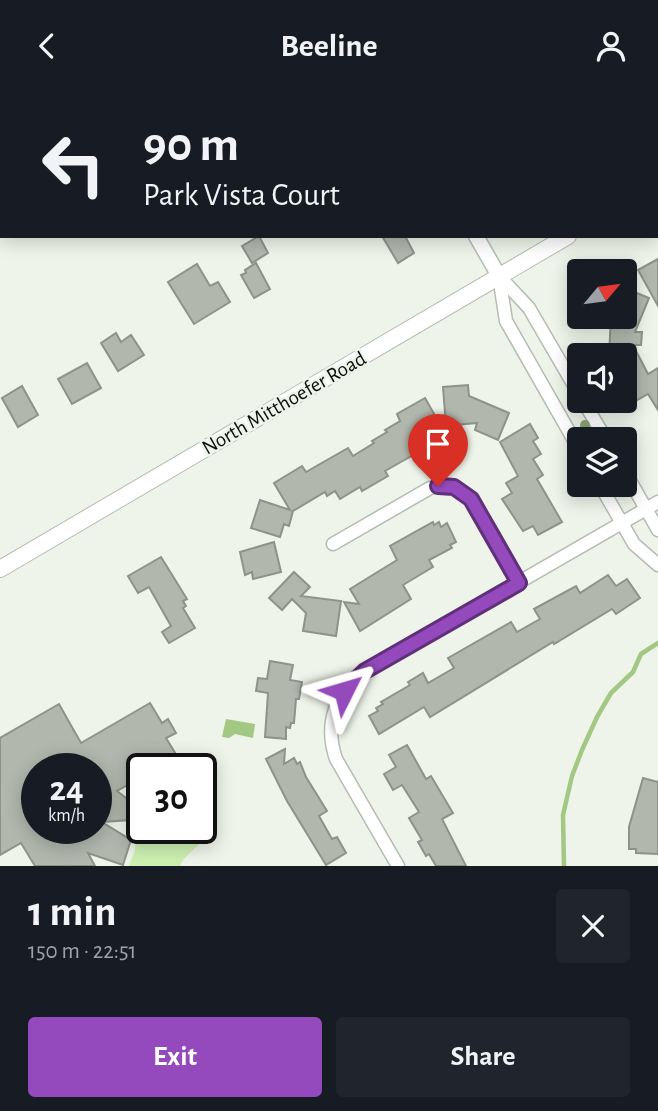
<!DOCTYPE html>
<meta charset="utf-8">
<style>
body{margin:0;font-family:"Alegreya Sans",sans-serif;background:#20242c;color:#f1f3f6;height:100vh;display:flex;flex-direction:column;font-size:26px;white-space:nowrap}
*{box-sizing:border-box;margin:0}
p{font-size:23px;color:#9ea1a6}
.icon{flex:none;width:38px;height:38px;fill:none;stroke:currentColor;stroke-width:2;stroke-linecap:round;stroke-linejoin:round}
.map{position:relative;height:775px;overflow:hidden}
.drawer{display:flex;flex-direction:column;background:#171b24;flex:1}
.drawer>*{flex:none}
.guide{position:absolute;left:0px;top:0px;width:658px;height:147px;box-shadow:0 4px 18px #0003;background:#171b24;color:#f1f3f6;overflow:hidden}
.needle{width:46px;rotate:61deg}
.controls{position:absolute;left:567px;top:168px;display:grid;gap:14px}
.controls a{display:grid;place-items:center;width:70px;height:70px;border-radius:7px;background:#171b24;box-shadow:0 4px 18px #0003;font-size:35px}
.speed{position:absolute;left:21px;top:662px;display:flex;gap:14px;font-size:35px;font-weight:700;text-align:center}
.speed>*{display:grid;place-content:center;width:91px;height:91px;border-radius:50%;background:#171b24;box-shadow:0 4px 18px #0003;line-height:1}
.speed small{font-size:18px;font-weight:400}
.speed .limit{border:4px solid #111;border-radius:10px;background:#fff;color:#111}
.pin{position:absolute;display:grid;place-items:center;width:60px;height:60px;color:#fff;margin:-72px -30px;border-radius:50% 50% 50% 0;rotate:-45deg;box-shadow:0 0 7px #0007}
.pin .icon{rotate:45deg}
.me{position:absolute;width:77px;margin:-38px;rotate:50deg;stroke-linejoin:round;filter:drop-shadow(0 0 5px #0008)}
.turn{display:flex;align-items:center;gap:24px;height:147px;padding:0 28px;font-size:32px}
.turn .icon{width:91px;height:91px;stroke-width:2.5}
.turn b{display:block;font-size:49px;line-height:60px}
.round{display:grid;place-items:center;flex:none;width:74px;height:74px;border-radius:7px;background:#20242c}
.head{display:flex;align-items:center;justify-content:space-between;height:119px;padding:0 28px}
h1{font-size:42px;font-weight:700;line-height:52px}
.cta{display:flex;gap:14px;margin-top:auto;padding:14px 28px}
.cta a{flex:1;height:80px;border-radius:7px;background:#944abc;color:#fff;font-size:28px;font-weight:700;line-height:80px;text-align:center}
.cta a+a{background:#20242c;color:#f1f3f6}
header{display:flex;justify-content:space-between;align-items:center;height:91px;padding:0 28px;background:#171b24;font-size:32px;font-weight:700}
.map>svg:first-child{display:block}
.green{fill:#cdf0b2}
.water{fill:#a3c884}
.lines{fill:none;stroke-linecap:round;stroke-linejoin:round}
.stream{stroke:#a3c884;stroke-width:4.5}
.building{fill:#b1b7ad;stroke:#8d9389;stroke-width:2;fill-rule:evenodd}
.minor-casing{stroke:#b6bcb2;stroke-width:15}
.tertiary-casing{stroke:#b6bcb2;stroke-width:17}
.secondary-casing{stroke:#b6bcb2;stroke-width:18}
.minor{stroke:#fff;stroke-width:12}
.tertiary{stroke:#fff;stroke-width:14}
.secondary{stroke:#fff;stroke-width:16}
.tree{fill:#8ca276}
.route-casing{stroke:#60307a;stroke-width:18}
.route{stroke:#944abc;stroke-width:12}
.labels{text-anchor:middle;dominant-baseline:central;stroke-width:5;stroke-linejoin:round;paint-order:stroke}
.street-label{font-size:21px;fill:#0c0e0a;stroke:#eef4e9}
</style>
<header><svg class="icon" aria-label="back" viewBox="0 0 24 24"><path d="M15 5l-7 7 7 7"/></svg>Beeline<svg class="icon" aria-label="person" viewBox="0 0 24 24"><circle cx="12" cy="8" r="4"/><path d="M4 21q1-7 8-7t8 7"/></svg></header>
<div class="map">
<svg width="658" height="775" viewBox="0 0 658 775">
<rect width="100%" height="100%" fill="#eef4e9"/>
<!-- green -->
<path class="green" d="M142,696v41h59l5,9 -23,23 -3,6h-51c2,-7 7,-15 6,-22 0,-21 -7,-37 7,-57z"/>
<!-- water -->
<path class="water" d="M226,628l29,5 -2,14 -18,-4 -6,4 -7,-1z"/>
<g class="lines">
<!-- stream -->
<path class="stream" d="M564,775l-1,-51 9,-39 10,-26 15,-33 14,-24 22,-21 8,-18 17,-11"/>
</g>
<!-- building -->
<g class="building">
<path d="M259,145l9,17 -16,10 -10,-17z"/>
<path d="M382,145h23l9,17 -16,10z"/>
<path d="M658,168v47l-20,-36z"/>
<path d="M256,172l14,26 -16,9 -13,-23 5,-2 -1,-3z"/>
<path d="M197,173l13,22 8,-4 12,20 -36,22 -26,-42z"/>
<path d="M625,197l24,10 -14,34h7l-1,13h-8l15,29 10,-6v42l-10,-16 -18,10 -5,-10v-39h-16l2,-38h14z"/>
<path d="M116,242l5,9 10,-7 13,20 -26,16 -17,-28z"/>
<path d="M87,272l14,25 -29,16 -14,-25z"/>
<path d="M468,294l1,11 40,17 -11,27 -23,-10 2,-7 -31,3 -3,-39z"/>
<path d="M22,295l16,29 -20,12 -16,-29z"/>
<path d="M425,307l16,28 -19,1 5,9 -17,10 5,8 -30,17 3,5 -26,15 -2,-4 -20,12 -5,-8 -8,5 -2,-4 -32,19 -4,15 -5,-2 -4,13 -29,-9 9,-28 30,10 -16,-27 28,-17 4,6 42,-24 5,8 21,-13 -2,-2 15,-9 -2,-2 15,-9 -3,-7z"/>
<path d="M530,333l8,14 -5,3 8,13 -8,5 10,16 -6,4 25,43 -24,13 -5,-9 -10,5 -21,-32 10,-6 -6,-10 12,-7 -18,-34z"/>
<path d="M433,431l1,3 5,-3 2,5 6,-4 9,19 -6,3 2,3 -23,12 4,7 -30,18 8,14 -51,32 -16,-29 15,2 -9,-15 47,-29 -7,-14z"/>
<path d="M274,451l7,30 -28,7 -1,-7 -7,3 -5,-23z"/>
<path d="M161,466l26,42 -4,2 3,5 -3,2 12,20 -26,15 -7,-11 9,-6 -22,-39 -11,6 -10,-17z"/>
<path d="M294,481l16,15 -9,9 40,5 -5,35 -33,-5 3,-18 -14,-14 -10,11 -13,-12z"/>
<path d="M608,484l8,11 11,-7 13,19 -24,16 -4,-5 -58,35 -1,-2 -123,75 -6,-10 -45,27 -10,-18 9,-5 -2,-3 7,-4 -2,-2 29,-17 -2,-3 15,-9 5,10 26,-15 -6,-10 63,-36 6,10 23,-13 -6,-10 42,-23 4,7z"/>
<path d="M270,570l23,4 -3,15 12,2 -3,17h-3l-2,24h-3l-1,5 -4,-1v12l-21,-2 3,-44 -12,-2 2,-13 9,1z"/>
<path d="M150,612l12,20 6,-4 8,14 -10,5 11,18 -21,12h-14v9l-25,14 13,10 1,19 -29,2 29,18 -8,25 -35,-12 7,13h-60l-14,-23 -21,12v-117l59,-34 22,39zM37,677h59v60h-59z"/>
<path d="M407,654l19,34 5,-3 22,37 -11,6 24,47h-30l-7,-12 -3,2 -8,-14 4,-2 -13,-22 10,-6 -17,-27 -9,5 -9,-16 12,-7 -7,-12z"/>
<path d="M285,658l-1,15 10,-6 3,6 3,-2 6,15 21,34 -8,5 13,23 5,-2 9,16 -20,12 -39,-64 -21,-42z"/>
<path d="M643,687l15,4v72l-22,-1v-4h-7v-22z"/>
</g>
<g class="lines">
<defs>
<g id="minor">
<path d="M499,185l7,45 73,128"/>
<path d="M499,185l30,32 50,86"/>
<path d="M583,310l23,38"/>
<path d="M625,381l33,58"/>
<path d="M600,394l34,59 24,21"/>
<path d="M333,453l97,-56c9,-3 19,-4 28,1 20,11 49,72 61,94"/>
<path d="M398,775l-62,-107c-12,-35 -1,-66 29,-88l293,-169"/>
</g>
<g id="tertiary">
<path d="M392,0l1,2"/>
<path d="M476,145l23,40"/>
</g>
<g id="secondary">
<path d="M656,94l2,-1"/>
<path d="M0,478l568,-333"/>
</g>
</defs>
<!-- minor casing -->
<use href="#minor" class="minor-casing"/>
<!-- tertiary casing -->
<use href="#tertiary" class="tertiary-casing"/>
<!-- secondary casing -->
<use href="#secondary" class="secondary-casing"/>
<!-- minor -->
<use href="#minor" class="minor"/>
<!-- tertiary -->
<use href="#tertiary" class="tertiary"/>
<!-- secondary -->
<use href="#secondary" class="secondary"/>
</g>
<!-- trees -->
<g class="tree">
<circle cx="576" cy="317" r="5"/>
<circle cx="585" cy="334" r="5"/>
</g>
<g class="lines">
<defs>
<path id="route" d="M344,600l21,-20 154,-88 -48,-84 -17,-12 -16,-1"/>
</defs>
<!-- route casing -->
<use href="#route" class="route-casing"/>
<!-- route -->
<use href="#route" class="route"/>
</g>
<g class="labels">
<!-- street labels -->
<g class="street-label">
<text transform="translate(284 312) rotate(-30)">North Mitthoefer Road</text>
</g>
</g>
</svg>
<div class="controls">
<a><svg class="needle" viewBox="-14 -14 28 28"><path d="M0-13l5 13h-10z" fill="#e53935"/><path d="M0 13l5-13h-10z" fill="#9ea1a6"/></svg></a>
<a><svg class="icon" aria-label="sound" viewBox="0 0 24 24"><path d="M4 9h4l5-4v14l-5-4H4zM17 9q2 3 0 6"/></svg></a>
<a><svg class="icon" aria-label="layers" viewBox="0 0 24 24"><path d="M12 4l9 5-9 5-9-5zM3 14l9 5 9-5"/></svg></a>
</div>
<div class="speed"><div>24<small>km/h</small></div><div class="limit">30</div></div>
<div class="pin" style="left:438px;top:395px;background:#d93025"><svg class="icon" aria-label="arrive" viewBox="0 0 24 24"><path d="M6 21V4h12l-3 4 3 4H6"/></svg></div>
<svg class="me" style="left:344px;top:600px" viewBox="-20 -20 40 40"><path d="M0-17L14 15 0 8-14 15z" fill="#944abc" stroke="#fff" stroke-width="4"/></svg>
<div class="guide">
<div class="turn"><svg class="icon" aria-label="left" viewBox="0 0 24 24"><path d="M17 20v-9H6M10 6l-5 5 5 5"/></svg><div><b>90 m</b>Park Vista Court</div></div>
</div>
</div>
<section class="drawer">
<div class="head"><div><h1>1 min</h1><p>150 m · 22:51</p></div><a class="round"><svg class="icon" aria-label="close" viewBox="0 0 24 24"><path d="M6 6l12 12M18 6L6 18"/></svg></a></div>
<div class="cta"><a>Exit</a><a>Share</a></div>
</section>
